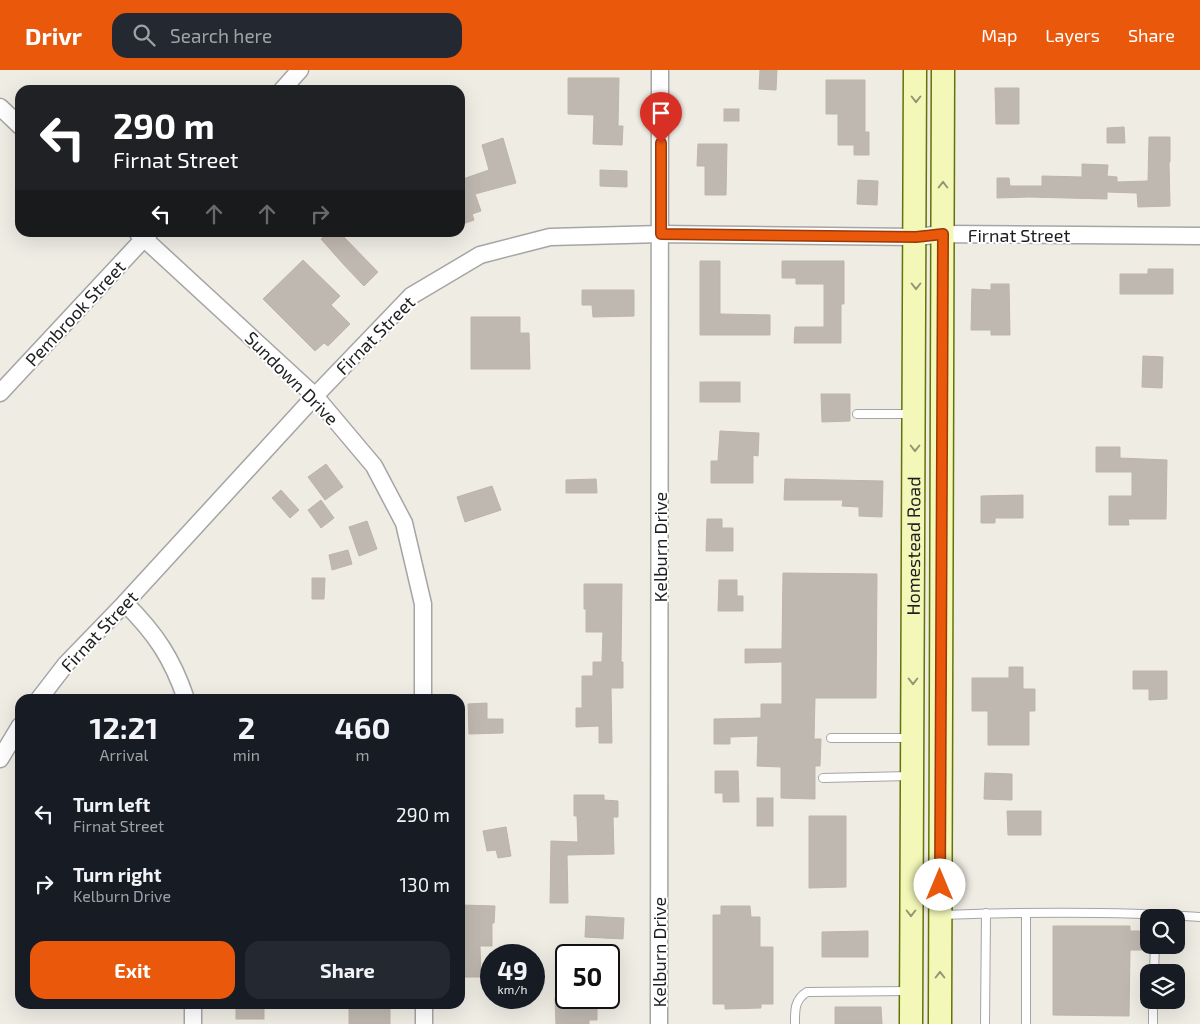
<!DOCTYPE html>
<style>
body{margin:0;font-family:"Exo 2",sans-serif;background:#242831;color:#f1f3f6;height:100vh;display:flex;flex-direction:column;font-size:19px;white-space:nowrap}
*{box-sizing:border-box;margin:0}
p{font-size:16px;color:#9ea1a6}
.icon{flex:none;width:28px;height:28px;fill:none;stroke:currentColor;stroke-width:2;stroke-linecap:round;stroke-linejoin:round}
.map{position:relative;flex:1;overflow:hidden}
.side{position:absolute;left:15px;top:624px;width:450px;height:315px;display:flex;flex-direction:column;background:#171b24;border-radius:15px;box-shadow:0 5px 20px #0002}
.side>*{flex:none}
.guide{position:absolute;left:15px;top:15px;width:450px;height:152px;border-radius:15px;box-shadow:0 5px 20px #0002;background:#202124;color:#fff;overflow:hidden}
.fabs{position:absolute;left:1140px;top:839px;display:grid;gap:10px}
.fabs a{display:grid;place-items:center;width:45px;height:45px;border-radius:10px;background:#171b24;box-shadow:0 5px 20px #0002;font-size:25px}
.speed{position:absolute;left:480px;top:874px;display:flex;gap:10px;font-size:25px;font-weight:700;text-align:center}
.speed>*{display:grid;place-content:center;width:65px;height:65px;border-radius:50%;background:#171b24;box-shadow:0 5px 20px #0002;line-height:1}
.speed small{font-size:12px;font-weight:400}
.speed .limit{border:2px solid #111;border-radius:8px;background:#fff;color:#111}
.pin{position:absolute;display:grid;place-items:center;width:42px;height:42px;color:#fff;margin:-51px -21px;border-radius:50% 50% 50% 0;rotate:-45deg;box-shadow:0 0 5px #0007}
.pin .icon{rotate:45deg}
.me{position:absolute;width:55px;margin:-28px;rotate:0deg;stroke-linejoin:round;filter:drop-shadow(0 0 4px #0008)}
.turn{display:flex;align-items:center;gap:18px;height:105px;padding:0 15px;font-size:22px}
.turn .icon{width:65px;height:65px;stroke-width:2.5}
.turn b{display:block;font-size:35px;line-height:42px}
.lanes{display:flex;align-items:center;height:48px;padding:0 15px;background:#0003;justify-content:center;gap:25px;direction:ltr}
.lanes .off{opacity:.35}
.eta{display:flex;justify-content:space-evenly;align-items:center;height:85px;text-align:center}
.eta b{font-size:30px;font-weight:700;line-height:35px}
.button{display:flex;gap:10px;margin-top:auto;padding:10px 15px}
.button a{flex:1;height:58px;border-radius:15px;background:#ea580c;color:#fff;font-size:20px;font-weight:700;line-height:58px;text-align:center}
.button a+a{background:#242831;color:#f1f3f6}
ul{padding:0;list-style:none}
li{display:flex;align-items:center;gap:15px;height:70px;padding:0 15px}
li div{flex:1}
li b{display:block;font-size:19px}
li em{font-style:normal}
header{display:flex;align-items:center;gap:30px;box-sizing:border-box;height:70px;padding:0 25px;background:#ea580c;color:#fff}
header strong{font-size:24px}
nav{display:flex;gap:28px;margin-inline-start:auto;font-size:18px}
.search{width:350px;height:45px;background:#242831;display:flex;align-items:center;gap:12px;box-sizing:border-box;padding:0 18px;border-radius:15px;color:#9ea1a6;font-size:19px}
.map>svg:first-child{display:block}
.building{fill:#bfb8b1;stroke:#c0b3a7}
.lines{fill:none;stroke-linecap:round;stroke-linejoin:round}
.lane-casing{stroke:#a5a5a5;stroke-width:10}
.street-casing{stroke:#a5a5a5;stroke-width:19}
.secondary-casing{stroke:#637306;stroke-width:25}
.lane{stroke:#fff;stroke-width:8}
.street{stroke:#fff;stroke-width:16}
.secondary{stroke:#f3f8b9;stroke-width:22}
.oneway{stroke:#939673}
.route-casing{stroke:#983908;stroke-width:12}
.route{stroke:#ea580c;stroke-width:9}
.labels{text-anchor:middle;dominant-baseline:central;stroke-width:4;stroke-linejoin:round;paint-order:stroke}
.street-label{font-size:18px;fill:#1e1e1e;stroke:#fff}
</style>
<header>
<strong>Drivr</strong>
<div class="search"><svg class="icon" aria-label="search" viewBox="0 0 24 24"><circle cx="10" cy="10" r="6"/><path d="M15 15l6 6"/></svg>Search here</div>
<nav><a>Map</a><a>Layers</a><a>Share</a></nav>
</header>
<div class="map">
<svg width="1200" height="954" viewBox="0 0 1200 954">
<rect width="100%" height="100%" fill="#efece4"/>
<!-- building -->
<g class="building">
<path d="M760,0h17l-1,20 -17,-1z"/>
<path d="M568,8h51l-1,48h5l-1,19 -29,-1 1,-29 -26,-1z"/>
<path d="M826,10h39v52h4v23h-15v-10h-16v-31h-12z"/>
<path d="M995,18h24v36h-23z"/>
<rect x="724" y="39" width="15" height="12"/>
<path d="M1124,57l1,16h-18v-15z"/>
<path d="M1149,67h21v25h-1l1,44 -32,1 -1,-14 -30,-1v7l-78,-2 -32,1v-20h12l1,8h32v-10l40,1v-13l26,1 -1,11 10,1v5l31,-1z"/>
<path d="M503,68l13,45 -41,11 6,17 -9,3 2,6 -14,5v-45l29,-10 -7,-25z"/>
<path d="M698,74h29l-1,51h-21v-29h-8z"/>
<path d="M600,100l27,1v16l-27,-1z"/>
<path d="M858,110l20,1 -1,24 -20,-1z"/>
<path d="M329,162h10l39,40 -14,14 -20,-21 -23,-26z"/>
<path d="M303,190l37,36 -9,9 19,19 -22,22 -4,-3 -9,8 -52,-52z"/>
<path d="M700,191h20v53l50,1v20h-70z"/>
<path d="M782,191h62v43h-3v39h-47l1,-16h29v-43h-28v-6h-14z"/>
<path d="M1148,199h25v25h-53v-20h28z"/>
<path d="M991,214h18l1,51h-19v-5h-20l1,-41 19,1z"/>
<path d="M582,220h52v26l-41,1 -1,-12h-10z"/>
<path d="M471,247h49v16h9l1,36h-59z"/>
<path d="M1143,286l20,1 -1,31 -20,-1z"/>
<rect x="700" y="312" width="40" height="20"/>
<path d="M821,324h29v27l-28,1z"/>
<path d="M720,361l39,2 -1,23 -5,-1v28h-42v-22h7z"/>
<path d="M1096,377h24v11l47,2 -1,59h-38l1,6h-20v-29h23v-24h-36z"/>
<path d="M326,394l17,23 -18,13 -17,-23z"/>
<path d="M596,409l1,14h-31v-13z"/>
<path d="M785,409l98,2 -1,36 -23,-1v-9l-17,-1 1,-6h-59z"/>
<path d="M492,416l9,24 -36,12 -8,-25z"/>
<path d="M281,420l18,20 -9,8 -18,-20z"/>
<path d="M1023,425v23h-28v5h-14v-27z"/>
<path d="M321,430l13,18 -13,10 -13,-18z"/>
<path d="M707,449h15v9h11v23h-27z"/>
<path d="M367,451l10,28 -18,7 -10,-29z"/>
<path d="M348,480l4,14 -20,6 -3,-15z"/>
<path d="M783,503l94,1 -1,124h-61l-1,41h7l-1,27h-5v33l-34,-1v-31l-24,-1 1,-30 -28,1v7h-16v-25l47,-1v-14h21v-42l-37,1v-14h37z"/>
<path d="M312,508h13l-1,21h-12z"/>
<path d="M719,510h18v16h6v15h-25z"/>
<path d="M584,514h38l-1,78h2v26h-12l1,55h-13v-17l-23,1v-19h6v-32h11v-14h9l1,-30h-17v-23h-2z"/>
<path d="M1009,597h14v22h12v22h-6v34h-41v-34h-16v-33h37z"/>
<path d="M1133,601h34v28l-18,1v-11h-16z"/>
<path d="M487,633v16h16v14l-34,1 -1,-30z"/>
<path d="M715,701h23l1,31h-16v-9h-8z"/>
<path d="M985,703l27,1v26l-28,-1z"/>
<path d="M574,725h30v5l14,1v16h-5l1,37 -47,1 1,48h-18l1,-62 27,1 -1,-26h-3z"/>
<rect x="757" y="728" width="16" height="28"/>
<path d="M1007,741h34v24h-33z"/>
<path d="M809,746h37v71l-37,1z"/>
<path d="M506,757l5,29 -13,2 -2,-8 -9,1 -4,-20z"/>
<path d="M460,835l35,1 -1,17h-2v23h-12l1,31h-18l-1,-31h-2z"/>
<path d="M721,836h29l1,11h9v30h13v57h-12v4l-36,1v-5h-12v-89h8z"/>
<path d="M586,846l38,2 -1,21 -38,-2z"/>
<path d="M1053,856h77v5h12v19h-12l-1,66 -76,-1z"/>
<path d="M868,861v26h-46v-25z"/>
<path d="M555,928h35v6h7v16h-8v4h-33z"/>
<rect x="236" y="934" width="28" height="15"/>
<rect x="349" y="934" width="41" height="20"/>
<path d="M835,937h46l1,17h-47z"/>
</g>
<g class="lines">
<defs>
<g id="lane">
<path d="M857,344h56"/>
<path d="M831,668h80"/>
<path d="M823,708l87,-2"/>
<path d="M1026,843v111"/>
<path d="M942,845c86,-3 172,-4 258,2"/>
<path d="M1154,902l1,-27"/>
<path d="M795,954c0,-13 -1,-24 12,-32l102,-1"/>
<path d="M985,954l1,-111"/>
<path d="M1153,954v-24"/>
</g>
<g id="street">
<path d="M282,20l18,-20"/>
<path d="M0,37l20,19"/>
<path d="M137,162l178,164 59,70 30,57 19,81v95"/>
<path d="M0,323l150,-161"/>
<path d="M125,533c31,31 47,55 61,96"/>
<path d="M39,629l27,-35 59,-61 190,-207 96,-100 69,-41 70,-18 111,-3 255,3 27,-3 257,2"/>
<path d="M0,689l20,-33"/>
<path d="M424,934v20"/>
<path d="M193,954v-20"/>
<path d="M659,954l1,-954"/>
</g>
<g id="secondary">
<path id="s1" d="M911,954l4,-954"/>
<path d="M940,954l3,-954"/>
</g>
</defs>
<!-- lane casing -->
<use href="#lane" class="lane-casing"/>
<!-- street casing -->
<use href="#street" class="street-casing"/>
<!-- secondary casing -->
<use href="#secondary" class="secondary-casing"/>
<!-- lane -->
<use href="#lane" class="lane"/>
<!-- street -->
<use href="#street" class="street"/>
<!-- secondary -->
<use href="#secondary" class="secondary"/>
</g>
<!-- one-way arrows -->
<defs><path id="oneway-chevron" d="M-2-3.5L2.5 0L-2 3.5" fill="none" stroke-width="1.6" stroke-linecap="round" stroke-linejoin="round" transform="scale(1.25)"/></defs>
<g class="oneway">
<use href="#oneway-chevron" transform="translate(916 29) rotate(90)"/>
<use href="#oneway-chevron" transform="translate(943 115) rotate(-90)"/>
<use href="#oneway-chevron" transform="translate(916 216) rotate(90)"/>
<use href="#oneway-chevron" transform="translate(915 378) rotate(90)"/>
<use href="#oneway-chevron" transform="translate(913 611) rotate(90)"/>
<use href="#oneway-chevron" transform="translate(911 843) rotate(90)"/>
<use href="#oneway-chevron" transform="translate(940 905) rotate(-90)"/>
</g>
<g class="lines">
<defs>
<path id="route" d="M661,73v91l255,3 27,-3 -3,651"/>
</defs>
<!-- route casing -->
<use href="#route" class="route-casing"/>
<!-- route -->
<use href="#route" class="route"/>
</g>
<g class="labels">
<!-- street labels -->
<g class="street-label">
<text x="1019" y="165">Firnat Street</text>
<text transform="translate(75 243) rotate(-47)">Pembrook Street</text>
<text transform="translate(375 265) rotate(-45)">Firnat Street</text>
<text transform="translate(292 308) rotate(45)">Sundown Drive</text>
<text transform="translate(660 477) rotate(-90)">Kelburn Drive</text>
<text stroke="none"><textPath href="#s1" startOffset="478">Homestead Road</textPath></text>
<text transform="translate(99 561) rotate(-47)">Firnat Street</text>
<text transform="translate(659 882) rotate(-90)">Kelburn Drive</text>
</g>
</g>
</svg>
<div class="fabs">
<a><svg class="icon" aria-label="search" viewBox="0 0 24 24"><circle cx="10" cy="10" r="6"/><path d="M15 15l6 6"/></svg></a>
<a><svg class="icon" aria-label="layers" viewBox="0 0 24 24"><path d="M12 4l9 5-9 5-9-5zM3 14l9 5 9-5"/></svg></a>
</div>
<div class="speed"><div>49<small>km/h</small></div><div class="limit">50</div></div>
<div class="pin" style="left:661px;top:73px;background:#d93025"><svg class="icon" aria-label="arrive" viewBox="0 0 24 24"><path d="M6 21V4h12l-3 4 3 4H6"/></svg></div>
<svg class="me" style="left:940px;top:815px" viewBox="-20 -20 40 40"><circle r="19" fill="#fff"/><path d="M0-13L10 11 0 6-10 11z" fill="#ea580c"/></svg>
<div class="guide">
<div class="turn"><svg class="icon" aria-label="left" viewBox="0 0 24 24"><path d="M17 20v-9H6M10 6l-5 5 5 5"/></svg><div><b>290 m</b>Firnat Street</div></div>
<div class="lanes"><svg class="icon" aria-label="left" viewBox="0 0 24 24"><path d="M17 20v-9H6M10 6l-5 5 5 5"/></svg><svg class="icon off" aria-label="ahead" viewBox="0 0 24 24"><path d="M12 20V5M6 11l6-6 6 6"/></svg><svg class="icon off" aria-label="ahead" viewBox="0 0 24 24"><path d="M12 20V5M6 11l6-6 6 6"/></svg><svg class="icon off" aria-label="right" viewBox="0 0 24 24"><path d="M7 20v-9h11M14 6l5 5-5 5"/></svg></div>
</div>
<section class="side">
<div class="eta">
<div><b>12:21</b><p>Arrival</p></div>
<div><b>2</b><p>min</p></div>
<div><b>460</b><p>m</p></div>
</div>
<ul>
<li><svg class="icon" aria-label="left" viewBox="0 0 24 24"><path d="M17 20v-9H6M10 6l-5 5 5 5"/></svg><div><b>Turn left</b><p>Firnat Street</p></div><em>290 m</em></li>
<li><svg class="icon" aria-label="right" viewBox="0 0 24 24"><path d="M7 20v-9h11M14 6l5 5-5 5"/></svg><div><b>Turn right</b><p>Kelburn Drive</p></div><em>130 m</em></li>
</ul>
<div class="button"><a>Exit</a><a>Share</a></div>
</section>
</div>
